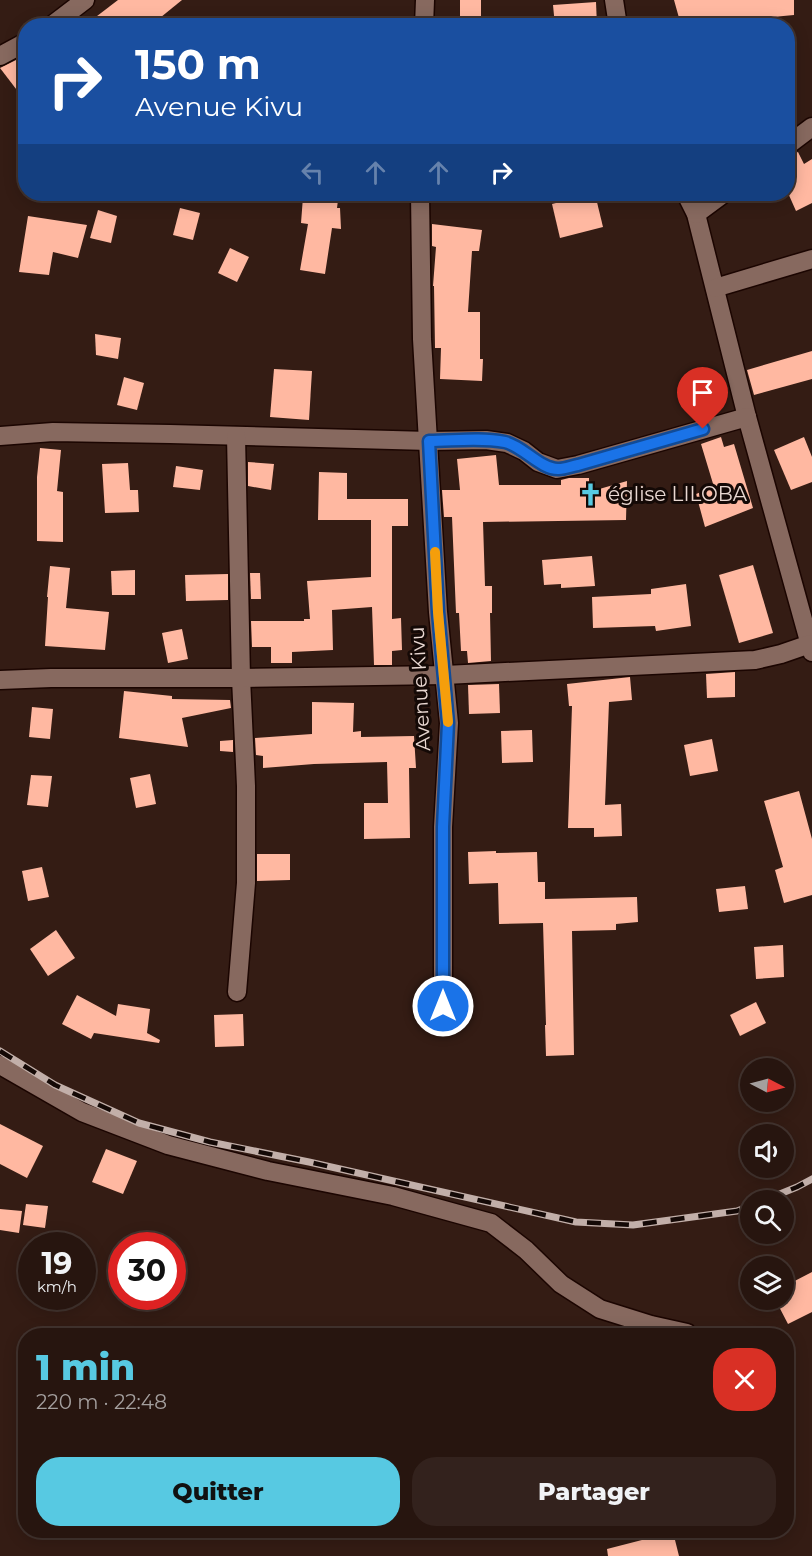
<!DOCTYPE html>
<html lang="fr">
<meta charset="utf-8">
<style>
body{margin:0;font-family:Montserrat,sans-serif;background:#33221d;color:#f1f3f6;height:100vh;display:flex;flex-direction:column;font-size:22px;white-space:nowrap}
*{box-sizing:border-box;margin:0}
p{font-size:20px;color:#a49f9e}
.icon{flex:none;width:33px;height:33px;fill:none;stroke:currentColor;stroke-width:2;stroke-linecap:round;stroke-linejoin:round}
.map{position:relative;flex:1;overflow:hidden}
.details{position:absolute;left:18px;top:1328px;width:776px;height:210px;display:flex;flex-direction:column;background:#27150f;border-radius:24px;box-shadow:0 3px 15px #0003,0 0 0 2px #43342f}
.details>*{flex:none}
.hud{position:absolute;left:18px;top:18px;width:777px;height:183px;border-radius:24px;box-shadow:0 3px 15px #0003,0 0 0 2px #43342f;background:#1a4fa0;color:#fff;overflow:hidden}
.needle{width:39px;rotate:96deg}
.fabs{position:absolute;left:740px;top:1058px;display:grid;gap:12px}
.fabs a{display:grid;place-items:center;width:54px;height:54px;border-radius:50%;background:#27150f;box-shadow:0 3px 15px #0003,0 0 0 2px #43342f;font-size:30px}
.speed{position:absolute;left:18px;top:1232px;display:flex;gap:12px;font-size:30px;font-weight:700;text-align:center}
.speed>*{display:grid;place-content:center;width:78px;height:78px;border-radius:50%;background:#27150f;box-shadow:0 3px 15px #0003,0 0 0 2px #43342f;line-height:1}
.speed small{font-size:15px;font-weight:400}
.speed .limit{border:9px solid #d22;background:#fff;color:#111}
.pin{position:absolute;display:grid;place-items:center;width:51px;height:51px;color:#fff;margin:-62px -26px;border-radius:50% 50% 50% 0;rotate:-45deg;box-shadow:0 0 6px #0007}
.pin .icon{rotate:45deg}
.me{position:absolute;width:66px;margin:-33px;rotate:0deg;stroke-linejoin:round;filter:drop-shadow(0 0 4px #0008)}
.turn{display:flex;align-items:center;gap:21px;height:126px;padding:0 18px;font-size:27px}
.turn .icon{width:78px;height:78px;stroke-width:2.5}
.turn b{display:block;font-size:42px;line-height:51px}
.lanes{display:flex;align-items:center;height:57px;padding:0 18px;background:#0003;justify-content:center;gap:30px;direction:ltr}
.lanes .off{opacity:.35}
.round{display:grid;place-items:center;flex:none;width:63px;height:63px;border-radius:24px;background:#33221d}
.headline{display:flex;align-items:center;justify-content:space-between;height:102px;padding:0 18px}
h1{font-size:36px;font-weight:800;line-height:45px;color:#57c9e2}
.cta{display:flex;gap:12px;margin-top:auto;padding:12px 18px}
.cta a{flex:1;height:69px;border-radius:24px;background:#57c9e2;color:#111;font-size:24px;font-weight:800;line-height:69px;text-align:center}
.cta a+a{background:#33221d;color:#f1f3f6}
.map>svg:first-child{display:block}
.building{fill:#ffb8a1}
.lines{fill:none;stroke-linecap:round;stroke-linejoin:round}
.minor-casing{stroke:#1b0501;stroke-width:21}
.minor{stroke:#87695f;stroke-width:18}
.rail-casing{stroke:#c2afa9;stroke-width:7}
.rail{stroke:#140906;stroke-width:4.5;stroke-dasharray:14;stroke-linecap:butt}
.route-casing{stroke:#114b97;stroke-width:15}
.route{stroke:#1a73e8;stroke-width:10}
.slow{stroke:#f59e0b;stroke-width:10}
.labels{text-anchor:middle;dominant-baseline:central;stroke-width:6;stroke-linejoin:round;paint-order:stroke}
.poi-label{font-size:20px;fill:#e9d8d2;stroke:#140906;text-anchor:start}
.street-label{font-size:20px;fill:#e9d8d2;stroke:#140906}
</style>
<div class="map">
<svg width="812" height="1556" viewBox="0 0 812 1556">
<rect width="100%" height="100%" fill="#341c14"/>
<!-- building -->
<g class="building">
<path d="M118,0h64l-32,26h-66z"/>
<path d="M460,0h21v19l-21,1z"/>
<path d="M674,0h120v15l-63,6 -1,-5 -49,9z"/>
<path d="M596,2l1,24h-42l-2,-21z"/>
<path d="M26,55v47l-26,-34z"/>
<path d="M798,152l6,12 8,-5v44l-16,8 -8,-18v-37z"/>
<path d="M592,194h3l8,33 -43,11 -8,-34z"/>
<path d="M303,197l35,3 -1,8h3l1,21 -9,-1 -7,46 -25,-4 8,-46 -7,-1z"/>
<path d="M180,208l20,5 -7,27 -20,-5z"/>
<path d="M98,210l19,6 -6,27 -21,-5z"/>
<path d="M28,216l59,9 -9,33 -25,-6 -4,23 -30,-3z"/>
<path d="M432,224l50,6 -3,21h-7l-4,61h12v47h3l-1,22 -42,-2 1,-31h-6l-1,-62h-1l3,-39 -4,-1z"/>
<path d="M230,248l19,9 -12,25 -19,-9z"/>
<path d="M95,334l26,4 -3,21 -22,-4z"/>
<path d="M812,351v28l-58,16 -7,-25z"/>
<path d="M274,369l38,2 -3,49 -39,-3z"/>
<path d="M124,377l20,6 -7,27 -20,-5z"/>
<path d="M721,437l3,10 10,-3 19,64 -48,19 -9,-33 18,-7 -13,-43z"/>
<path d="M804,437l8,20v25l-21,8 -17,-40z"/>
<path d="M40,448l21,2 -4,41 6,1v50l-26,-1v-64z"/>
<path d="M496,455l3,30h62v-5l8,-2h20v14l38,-11 -1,39 -143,2 2,64h7v27h-2l1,48 -23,2 -1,-12h-6l-2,-38h-3l-4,-96h-8l-2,-27h18l-3,-31z"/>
<path d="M248,462l26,2 -3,26 -23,-4z"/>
<path d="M128,463l2,27h8l1,22 -34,1 -3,-49z"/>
<path d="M176,466l27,4 -3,20 -27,-3z"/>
<path d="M319,472l28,1v26h61v27h-16v93l9,-1 1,32 -10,1v14h-18l-2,-58 -40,3 1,40 -41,2v11h-21v-16h-19l-1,-26h53v-2h6l-3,-38 64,-4v-57h-53z"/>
<path d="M592,556l3,30 -34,2v-4l-17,1 -2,-25z"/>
<path d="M753,565l20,68 -34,10 -20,-68z"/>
<path d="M50,566l20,2 -4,40 43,4 -4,38 -60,-4 3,-49h-1z"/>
<path d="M135,570v25h-23l-1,-24z"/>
<path d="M250,573h10l1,26h-10z"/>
<path d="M228,574v26l-42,1 -1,-26z"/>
<path d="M686,584l5,42 -35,5 -1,-5 -62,2 -1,-31 59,-3v-5z"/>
<path d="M182,629l6,30 -20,4 -6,-30z"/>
<path d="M735,672v25l-28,1 -1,-24z"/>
<path d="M630,677l2,23 -23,2 -4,103 16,-1 1,32 -28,1v-9h-26l4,-122h-3l-2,-22z"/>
<path d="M499,684l1,29 -31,1 -1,-29z"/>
<path d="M124,691l48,5v3l58,1 1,8 -49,10 6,29 -69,-9z"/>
<path d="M312,702l42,1 -1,29 8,-1v6l53,-1 2,32h-7l1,70 -46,1v-36h24l-1,-41 -73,2 -51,4v-12l-7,-1 -1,-17 57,-4z"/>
<path d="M32,707l21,2 -3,30 -21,-2z"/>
<path d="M532,730l1,32 -31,1 -1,-32z"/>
<path d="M712,739l6,32 -28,5 -6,-31z"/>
<path d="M233,740v12l-13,-1v-10z"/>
<path d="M150,774l6,30 -20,4 -6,-30z"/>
<path d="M31,775l21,1 -4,31 -21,-2z"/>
<path d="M799,791l13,48v56l-28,8 -9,-33 8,-3 -19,-66z"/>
<path d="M496,851v2l41,-1 1,30h7v17l92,-2 1,25 -22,2v6l-44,1 2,124 -28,1 -1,-31h1l-3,-102 -44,1 -1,-41 -29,1 -1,-32z"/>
<path d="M257,854h33v26l-33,1z"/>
<path d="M42,867l7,30 -21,4 -6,-30z"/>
<path d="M745,886l3,23 -29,3 -3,-23z"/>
<path d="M56,930l19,28 -27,18 -18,-27z"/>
<path d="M783,945l1,32 -28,2 -2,-32z"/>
<path d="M77,995l39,21 2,-12 32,5 -3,24 13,7 -1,3 -65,-10 -3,6 -29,-15z"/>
<path d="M756,1002l10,21 -26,13 -10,-21z"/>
<path d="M243,1014l1,32 -29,1 -1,-32z"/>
<path d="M0,1124l43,22 -16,32 -27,-14z"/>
<path d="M106,1149l31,12 -14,33 -31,-12z"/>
<path d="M26,1204l22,2 -3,22 -22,-3z"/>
<path d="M0,1209l22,2 -3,22 -19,-3z"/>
<path d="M812,1272v40l-24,12 -13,-25h8v-12z"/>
<path d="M673,1532l6,24h-71l-1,-7z"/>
</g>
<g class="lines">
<defs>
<g id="minor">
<path d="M614,0l4,26"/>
<path d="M51,26l34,-26"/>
<path d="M424,26l1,-26"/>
<path d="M0,56l26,-14"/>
<path d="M788,145l24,-18"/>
<path d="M420,194l2,145 16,273 11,111 -6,104v179"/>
<path d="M686,194l10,20 51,203 65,235"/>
<path d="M696,214l27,-20"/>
<path d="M715,288l97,-29"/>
<path d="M0,436l53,-4 117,2 259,7 57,-1 21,3 17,8 14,11 19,7 21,-4 169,-48"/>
<path d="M236,436l5,242 5,108v97l-9,109"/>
<path d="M0,680l51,-2h190l204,-3 310,-15 26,-6 29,-10"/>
<path d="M0,1065l82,47 86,33 100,26 125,25 98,27 35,27 35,34 39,25 51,16 36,8"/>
</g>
</defs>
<!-- minor casing -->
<use href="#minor" class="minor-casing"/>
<!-- minor -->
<use href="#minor" class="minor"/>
<defs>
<g id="rail">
<path d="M0,1051l55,34 84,38 71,19 99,20 267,60 57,3 104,-14 13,-5"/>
<path d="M765,1200l32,-13 15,-8"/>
</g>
</defs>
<!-- rail casing -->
<use href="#rail" class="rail-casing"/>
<!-- rail -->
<use href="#rail" class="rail"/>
</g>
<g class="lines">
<defs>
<path id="route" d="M443,1006v-179l5,-104 -10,-111 -9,-171c24,0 51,-4 76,1 18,4 36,28 54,27 6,0 13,-3 19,-4l125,-36"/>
</defs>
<!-- route casing -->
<use href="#route" class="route-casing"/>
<!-- route -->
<use href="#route" class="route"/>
<!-- slow -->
<path class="slow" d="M435,552l3,60 10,110"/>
</g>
<!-- icons -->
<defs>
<symbol id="church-bare" viewBox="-9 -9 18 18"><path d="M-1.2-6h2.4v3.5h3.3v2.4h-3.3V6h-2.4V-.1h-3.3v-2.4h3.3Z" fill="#57c9e2" stroke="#140906" stroke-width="2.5" paint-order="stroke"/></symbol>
</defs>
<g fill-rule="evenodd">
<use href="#church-bare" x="574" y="478" width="33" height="33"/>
</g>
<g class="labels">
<!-- poi labels -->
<g class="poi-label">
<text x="608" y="494">église LILOBA</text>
</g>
<!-- street labels -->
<g class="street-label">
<text transform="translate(420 689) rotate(-93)">Avenue Kivu</text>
</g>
</g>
</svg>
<div class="fabs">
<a><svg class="needle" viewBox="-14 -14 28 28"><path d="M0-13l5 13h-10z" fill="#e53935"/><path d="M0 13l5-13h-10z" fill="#a49f9e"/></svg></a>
<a><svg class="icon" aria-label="sound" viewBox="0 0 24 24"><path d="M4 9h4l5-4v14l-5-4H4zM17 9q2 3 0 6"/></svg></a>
<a><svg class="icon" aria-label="search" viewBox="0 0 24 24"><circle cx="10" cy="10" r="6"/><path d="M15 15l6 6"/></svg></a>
<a><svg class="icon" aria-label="layers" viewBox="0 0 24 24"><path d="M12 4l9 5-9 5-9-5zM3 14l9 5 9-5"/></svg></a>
</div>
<div class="speed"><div>19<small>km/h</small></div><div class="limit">30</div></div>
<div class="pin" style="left:703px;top:429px;background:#d93025"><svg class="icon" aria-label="arrive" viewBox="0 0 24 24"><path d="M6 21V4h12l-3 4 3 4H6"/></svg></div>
<svg class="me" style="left:443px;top:1006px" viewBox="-20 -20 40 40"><circle r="17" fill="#1a73e8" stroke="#fff" stroke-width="3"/><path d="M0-11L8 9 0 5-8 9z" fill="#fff"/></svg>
<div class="hud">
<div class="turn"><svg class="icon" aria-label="right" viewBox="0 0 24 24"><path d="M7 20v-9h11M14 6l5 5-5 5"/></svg><div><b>150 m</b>Avenue Kivu</div></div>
<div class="lanes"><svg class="icon off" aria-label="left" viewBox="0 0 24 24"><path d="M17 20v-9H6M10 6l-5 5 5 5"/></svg><svg class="icon off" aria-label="ahead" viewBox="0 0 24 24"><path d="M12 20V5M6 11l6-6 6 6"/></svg><svg class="icon off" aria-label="ahead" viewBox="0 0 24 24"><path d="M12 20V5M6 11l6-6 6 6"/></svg><svg class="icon" aria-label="right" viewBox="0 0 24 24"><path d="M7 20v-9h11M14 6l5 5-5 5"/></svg></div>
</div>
<section class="details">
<div class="headline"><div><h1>1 min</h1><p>220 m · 22:48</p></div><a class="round" style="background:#d93025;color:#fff"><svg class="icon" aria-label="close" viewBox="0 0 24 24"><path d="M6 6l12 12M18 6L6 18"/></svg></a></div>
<div class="cta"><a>Quitter</a><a>Partager</a></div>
</section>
</div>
